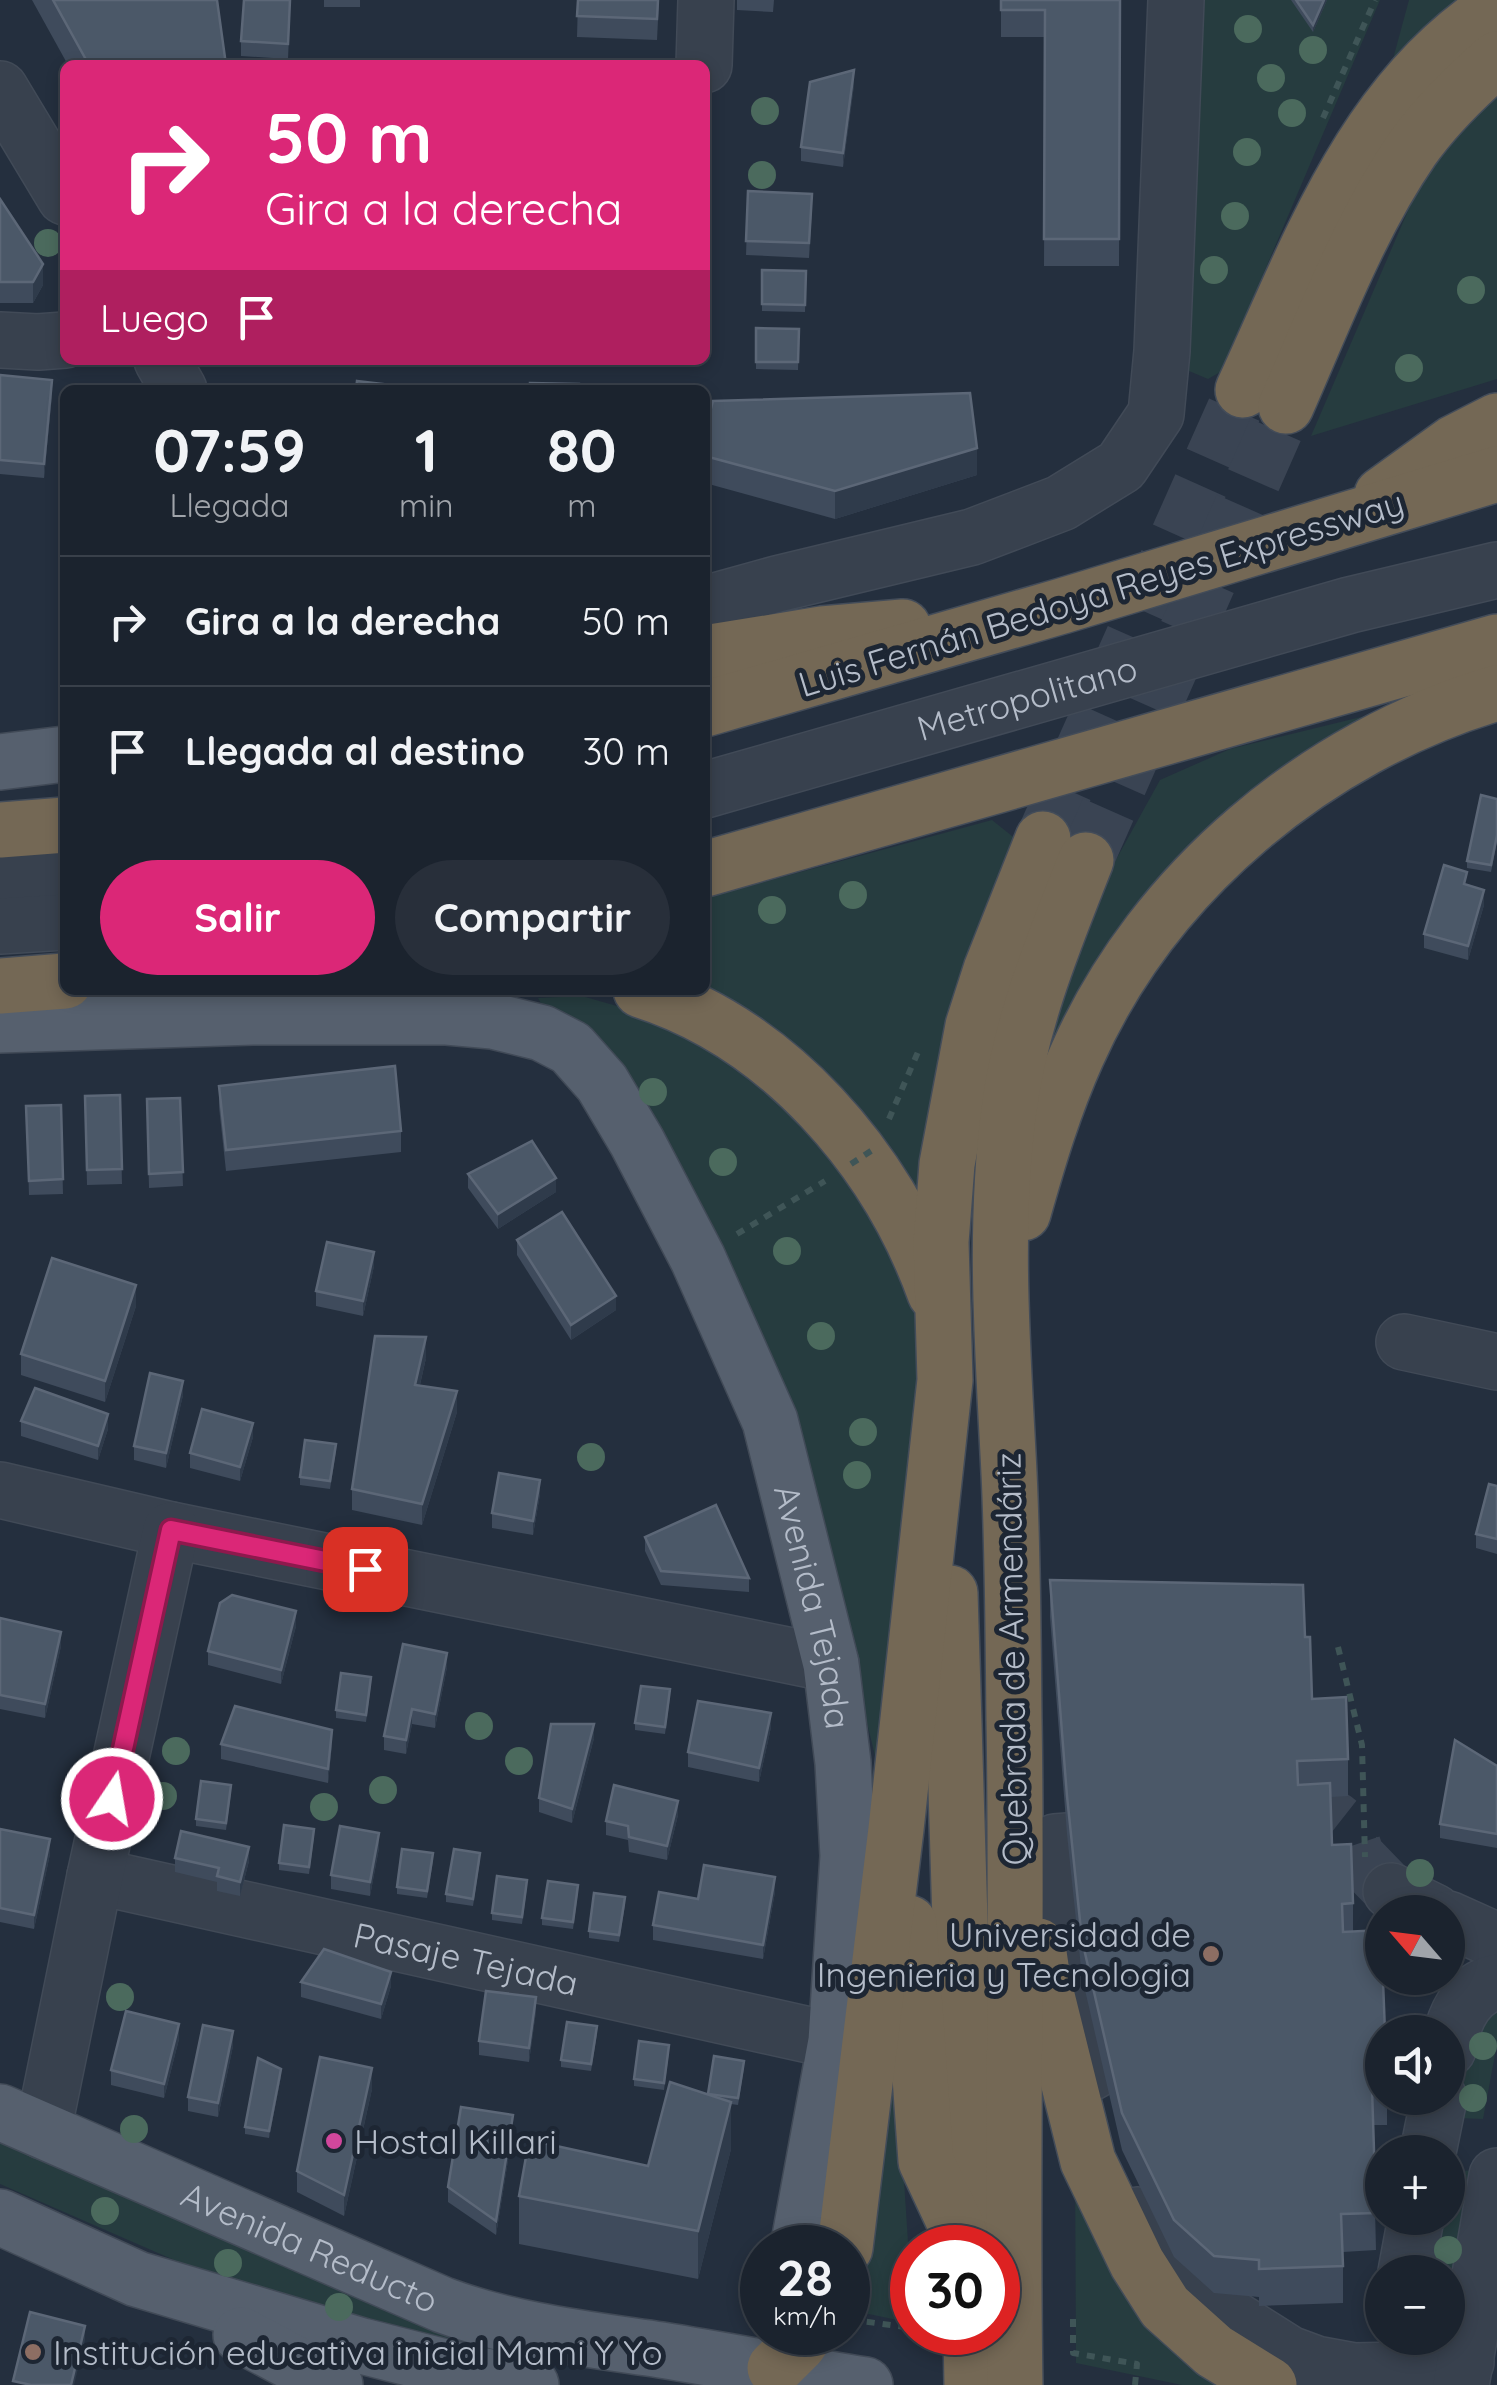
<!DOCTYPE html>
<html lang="es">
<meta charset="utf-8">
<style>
body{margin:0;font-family:Quicksand,sans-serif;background:#282f3a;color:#f1f3f6;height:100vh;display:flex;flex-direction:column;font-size:38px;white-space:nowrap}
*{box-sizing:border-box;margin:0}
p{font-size:32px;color:#a0a4aa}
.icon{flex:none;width:55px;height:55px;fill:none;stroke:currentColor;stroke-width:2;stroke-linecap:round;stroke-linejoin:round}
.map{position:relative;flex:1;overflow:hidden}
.side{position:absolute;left:60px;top:385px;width:650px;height:610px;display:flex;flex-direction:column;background:#1b232e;border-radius:15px;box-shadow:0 5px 15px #0003,0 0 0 2px #39404a}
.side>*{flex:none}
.guide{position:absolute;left:60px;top:60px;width:650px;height:305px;border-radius:15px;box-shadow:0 5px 15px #0003,0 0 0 2px #39404a;background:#db2777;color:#fff;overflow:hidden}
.needle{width:65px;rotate:298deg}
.controls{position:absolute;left:1365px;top:1895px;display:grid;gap:20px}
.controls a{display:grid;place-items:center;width:100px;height:100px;border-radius:50%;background:#1b232e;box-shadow:0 5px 15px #0003,0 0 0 2px #39404a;font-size:50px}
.speed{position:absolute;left:740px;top:2225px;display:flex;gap:20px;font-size:50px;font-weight:700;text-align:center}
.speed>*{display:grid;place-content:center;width:130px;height:130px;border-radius:50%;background:#1b232e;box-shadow:0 5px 15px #0003,0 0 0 2px #39404a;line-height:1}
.speed small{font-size:25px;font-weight:400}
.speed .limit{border:15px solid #d22;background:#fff;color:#111}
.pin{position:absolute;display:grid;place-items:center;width:85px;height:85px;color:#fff;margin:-42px;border-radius:20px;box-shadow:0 5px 15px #0006}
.me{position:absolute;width:110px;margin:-55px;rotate:12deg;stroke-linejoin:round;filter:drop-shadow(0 0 8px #0008)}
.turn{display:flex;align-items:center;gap:35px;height:210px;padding:0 40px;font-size:45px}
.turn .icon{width:130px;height:130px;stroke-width:2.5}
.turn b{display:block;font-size:70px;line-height:85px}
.then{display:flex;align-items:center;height:95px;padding:0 40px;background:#0003;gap:20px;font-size:38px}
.eta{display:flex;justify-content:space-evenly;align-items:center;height:170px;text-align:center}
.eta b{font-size:60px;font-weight:700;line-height:70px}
.cta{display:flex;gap:20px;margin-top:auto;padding:20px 40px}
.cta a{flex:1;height:115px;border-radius:60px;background:#db2777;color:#fff;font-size:40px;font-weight:700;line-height:115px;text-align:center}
.cta a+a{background:#282f3a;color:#f1f3f6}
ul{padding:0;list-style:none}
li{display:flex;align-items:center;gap:30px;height:130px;padding:0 40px;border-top:2px solid #39404a}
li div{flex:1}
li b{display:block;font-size:38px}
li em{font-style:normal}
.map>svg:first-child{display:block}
.green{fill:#263c3f}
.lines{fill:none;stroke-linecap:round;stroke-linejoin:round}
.minor-tunnel{stroke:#3a4453;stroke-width:55;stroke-dasharray:55 28;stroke-linecap:butt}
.highway-tunnel{stroke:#3a4453;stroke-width:55;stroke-dasharray:55 28;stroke-linecap:butt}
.minor-casing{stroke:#414a57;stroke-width:58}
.major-casing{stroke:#414a57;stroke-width:58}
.highway-casing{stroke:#434c59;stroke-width:58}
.path{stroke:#3f5557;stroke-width:6;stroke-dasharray:8 8;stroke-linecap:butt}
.minor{stroke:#38414e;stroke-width:55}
.major{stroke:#56606e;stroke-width:55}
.highway{stroke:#746855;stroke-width:55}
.path-bridge{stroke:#3f5557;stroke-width:6;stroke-dasharray:8 8;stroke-linecap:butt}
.tree{fill:#4b6a5d}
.wall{fill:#3f4b5c}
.shaded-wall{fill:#2f3b4b}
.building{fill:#4b5868;stroke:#5c6777;stroke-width:2.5}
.route-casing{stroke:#8e194d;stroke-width:25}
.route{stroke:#db2777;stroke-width:18}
.education-dot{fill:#8d6e63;stroke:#1d2633;stroke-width:4}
.hotel-dot{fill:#d1479c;stroke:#1d2633;stroke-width:4}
.labels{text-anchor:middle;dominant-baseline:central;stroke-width:10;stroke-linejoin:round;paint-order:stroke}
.street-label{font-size:35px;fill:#b4bcc9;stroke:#1d2633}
.poi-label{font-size:35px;fill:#b4bcc9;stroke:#1d2633;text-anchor:start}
</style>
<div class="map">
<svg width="1497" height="2385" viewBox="0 0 1497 2385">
<rect width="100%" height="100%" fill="#242f3e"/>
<!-- green -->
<g class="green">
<path d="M1204,0h176l-158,371 -14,8 -19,-8z"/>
<path d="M1409,0h69l-88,70z"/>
<path d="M1497,93v286l-186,57 108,-251 56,-81z"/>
<path d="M1406,706l-97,54 -262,333 -5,-65 44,-114 74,-134 70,-31z"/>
<path d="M992,820l25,20 -85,405 -227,-255v-92z"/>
<path d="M582,996l42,12 83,41 92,68 90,115 32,78 14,98 -47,402 -44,-183 -208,-452 -98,-177z"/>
<path d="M893,2012l19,291v20l-58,-12z"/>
<path d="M1492,2013h5v31l-14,75 -26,-1 15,-88z"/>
<path d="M0,2140l483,202 -4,13 -273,-81 -206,-90z"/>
<path d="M1075,2152l41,117 37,64 69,52h-40l-106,-22z"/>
<path d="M1450,2170l24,1 -26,148v-47h-13l8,-54h5z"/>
</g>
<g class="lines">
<!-- minor-tunnel -->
<path class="minor-tunnel" d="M1288,1804l46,14 14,11 9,27 34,35"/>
<!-- highway-tunnel -->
<g class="highway-tunnel">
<path d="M1043,839l200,-449"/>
<path d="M1086,860l200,-454"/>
</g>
<defs>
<g id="minor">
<path d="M704,65l2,-65"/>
<path d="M0,89l65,108"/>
<path d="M0,340l38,2 27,-2"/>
<path d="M162,360l17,30"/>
<path d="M705,604l72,-20 195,-47 89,-34 60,-37 35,-52 6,-63 14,-351"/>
<path id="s1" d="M705,790l645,-185 147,-35"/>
<path d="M0,873l65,-4"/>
<path d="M0,926l65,-4"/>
<path d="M1404,1342l93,20"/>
<path d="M0,1490l171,40 660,134"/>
<path d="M1068,1841l-13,1 16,134 21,96"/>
<path id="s2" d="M95,1876l741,165"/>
<path d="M1391,1891l43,21"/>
<path d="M1448,1919l49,22"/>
<path d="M1448,2049c5,-29 17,-60 49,-67"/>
<path d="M43,2131l52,-255 76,-346"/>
<path d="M1428,2152l11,-54"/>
<path d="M1138,2215l20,43 44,41 87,55 27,10 38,7 50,-1 62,-8"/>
<path d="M1406,2272l10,-54"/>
<path d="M1461,2385l36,-209"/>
</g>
<g id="major">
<path d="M0,762l65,-8"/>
<path id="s3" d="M0,1025l253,-8h194l46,4 49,12 29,15 31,35 35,59 61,117 72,162 61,243 12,99 5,93 -12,185 -38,207"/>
<path id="s4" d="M0,2112l443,193c70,26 144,34 218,45 68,11 136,24 204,35"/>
<path d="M0,2217l137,62 225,67 102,26 67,13"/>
<path d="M241,2335l94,50"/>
</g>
<g id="highway">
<path d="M1243,390c65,-140 118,-297 254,-384"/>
<path d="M1286,406c38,-86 73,-180 126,-257 24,-34 54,-63 85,-90"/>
<path d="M1382,495l72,-52 43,-22"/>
<path d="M705,653l117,-19 81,-7"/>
<path d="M705,709l357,-103 435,-132"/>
<path d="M0,830l65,-5"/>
<path d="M705,869l792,-227"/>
<path d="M0,986l65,-5"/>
<path d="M641,990c138,44 246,169 294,303"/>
<path d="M1023,1213c15,-53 31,-107 54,-158 77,-174 240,-309 420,-362"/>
<path d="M950,1593l20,655"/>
<path d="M909,1923l17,238 34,73"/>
<path d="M1038,1946l5,34 45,181 49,102 28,44 49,44 55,34"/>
<path d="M845,2248l51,-419 49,-449 -4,-138 6,-78 26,-138 18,-56 52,-131"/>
<path d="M971,2332l1,53"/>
<path d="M775,2368l24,-24 8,-12"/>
<path d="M1015,2385c-4,-222 3,-443 -1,-665 -1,-82 -1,-165 -5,-247 -6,-121 -16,-242 0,-363 11,-87 45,-169 77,-250"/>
</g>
</defs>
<!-- minor casing -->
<use href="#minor" class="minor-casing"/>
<!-- major casing -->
<use href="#major" class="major-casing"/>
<!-- highway casing -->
<use href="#highway" class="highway-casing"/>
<!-- path -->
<g class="path">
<path d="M1323,118l52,-118"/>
<path d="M889,1119l29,-67"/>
<path d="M737,1234l88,-53"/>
<path d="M1338,1647l24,98 3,112"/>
<path d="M1073,2319v34l64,11 -2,21"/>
<path d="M853,2323l1,-3 58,8"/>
</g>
<!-- minor -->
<use href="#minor" class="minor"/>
<!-- major -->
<use href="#major" class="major"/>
<!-- highway -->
<use href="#highway" class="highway"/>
<!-- path-bridge -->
<path class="path-bridge" d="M851,1164l26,-17"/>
</g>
<!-- trees -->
<g class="tree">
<circle cx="1248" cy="29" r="14"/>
<circle cx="1313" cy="50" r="14"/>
<circle cx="1271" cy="78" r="14"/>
<circle cx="765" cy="111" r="14"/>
<circle cx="1292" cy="113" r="14"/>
<circle cx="1247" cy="152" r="14"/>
<circle cx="762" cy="175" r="14"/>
<circle cx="1235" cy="216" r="14"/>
<circle cx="48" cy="243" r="14"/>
<circle cx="1214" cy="270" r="14"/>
<circle cx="1471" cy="290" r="14"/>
<circle cx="1409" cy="368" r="14"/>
<circle cx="853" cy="895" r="14"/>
<circle cx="772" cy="910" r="14"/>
<circle cx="653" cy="1092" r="14"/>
<circle cx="723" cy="1162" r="14"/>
<circle cx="787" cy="1251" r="14"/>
<circle cx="821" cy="1336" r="14"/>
<circle cx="863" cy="1432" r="14"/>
<circle cx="591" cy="1457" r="14"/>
<circle cx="857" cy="1475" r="14"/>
<circle cx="479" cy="1726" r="14"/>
<circle cx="176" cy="1751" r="14"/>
<circle cx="519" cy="1761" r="14"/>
<circle cx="383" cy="1790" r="14"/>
<circle cx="163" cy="1796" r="14"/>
<circle cx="324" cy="1807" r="14"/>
<circle cx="1420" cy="1873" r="14"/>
<circle cx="120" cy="1997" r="14"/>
<circle cx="1483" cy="2046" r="14"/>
<circle cx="1473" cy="2098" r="14"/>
<circle cx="134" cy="2129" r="14"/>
<circle cx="105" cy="2211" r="14"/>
<circle cx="1448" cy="2250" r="14"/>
<circle cx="228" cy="2263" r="14"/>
<circle cx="339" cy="2307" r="14"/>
</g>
<!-- wall -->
<g class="wall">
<path d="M32,0h185l9,65h-158z"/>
<rect x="324" y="0" width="36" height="7"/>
<path d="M578,0h81l-2,40 -80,-3z"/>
<path d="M737,0h37l-1,12 -36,-2z"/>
<path d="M1001,0h119l-1,266h-75l1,-229h-44z"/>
<path d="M1291,0h36l-14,32z"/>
<path d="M290,13l-2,46 -47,-3v-15z"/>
<path d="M854,85l-11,82 -42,-6v-14z"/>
<path d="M748,191l64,17 -3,50 -63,-3z"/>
<path d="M0,199l43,86 -10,18h-33z"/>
<path d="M762,270l44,1 -1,41 -43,-1z"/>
<path d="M756,328l43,1 -1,41 -42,-1z"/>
<path d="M0,375l52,20 -8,83 -44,-4z"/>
<path d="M705,430l272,45 -142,44 -130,-36z"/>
<path d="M1497,799v43l-6,30 -24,-4v-7z"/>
<path d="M1484,905l-16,55 -44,-12v-14z"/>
<path d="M219,1086l182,45v21l-175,19 -7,-64z"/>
<path d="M120,1095l2,89 -35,1 -2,-89z"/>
<path d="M180,1098l3,88 -34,2 -2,-89z"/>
<path d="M61,1105l2,89 -34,1 -3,-89z"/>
<path d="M468,1174l88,18 -58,37 -30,-41z"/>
<path d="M517,1240l99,70 -45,30 -54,-85z"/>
<path d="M374,1266l-11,50 -47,-10v-15z"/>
<path d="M136,1306l-31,96 -84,-27v-21z"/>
<path d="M426,1358l-6,27 37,27 -35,113 -70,-15v-21z"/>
<path d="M183,1395l-17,73 -32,-8v-14z"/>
<path d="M21,1421l87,8 -10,31 -77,-24z"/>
<path d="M253,1437l-13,44 -50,-13v-15z"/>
<path d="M336,1451l-6,38 -30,-4v-8z"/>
<path d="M1497,1486v68l-21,-6v-14z"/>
<path d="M540,1494l-7,41 -41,-7v-15z"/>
<path d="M645,1537l104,41v14l-88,-7 -16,-34z"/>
<path d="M1050,1580l255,57 7,62 36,60v37l-17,1 1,48 21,58v28l29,101v66h5v27h-14l3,125 -33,2v51l-84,3v-9l-45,-4 -40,-36 -52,-107 -40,-173 -15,-143 -17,-217z"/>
<path d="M0,1618l61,28 -16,72 -45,-9z"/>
<path d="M296,1626l-15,58 -73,-19v-14z"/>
<path d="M447,1667l-12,61 -23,-4 -6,30 -22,-4v-14z"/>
<path d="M371,1684l-5,38 -30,-4v-8z"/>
<path d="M670,1697l-5,37 -30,-4v-7z"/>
<path d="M771,1727l-12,55 -71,-15v-15z"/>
<path d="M594,1738l-22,85 -33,-11v-14z"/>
<path d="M221,1744h111l-4,39 -107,-24z"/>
<path d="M1497,1766v82l-57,-10v-14z"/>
<path d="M231,1793l-5,37 -30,-4v-7z"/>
<path d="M678,1815l-11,45 -38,-8 -1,-12 -22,-5v-14z"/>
<path d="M0,1829l50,25 -16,75 -34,-7z"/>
<path d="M314,1837l-5,37 -30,-4v-7z"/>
<path d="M379,1848l-9,48 -39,-7v-14z"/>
<path d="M175,1858l74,3 -9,35 -23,-5v-9l-42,-10z"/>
<path d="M480,1860l-7,46 -27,-4v-8z"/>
<path d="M433,1861l-6,37 -30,-4v-7z"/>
<path d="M527,1887l-5,37 -30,-4v-7z"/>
<path d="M578,1892l-5,37 -31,-4v-7z"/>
<path d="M775,1892l-12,67 -110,-19v-15l45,-26z"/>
<path d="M625,1905l-6,37 -30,-4v-7z"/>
<path d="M301,1982l90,4 -10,33 -80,-22z"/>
<path d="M536,2011l-7,51 -50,-7v-14z"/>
<path d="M597,2034l-6,37 -30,-4v-7z"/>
<path d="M179,2039l-15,59 -53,-13v-15z"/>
<path d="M233,2046l-15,71 -30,-6v-14z"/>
<path d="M669,2052l-5,38 -30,-4v-7z"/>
<path d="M744,2068l-6,37 -7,-1v45l-33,130 -179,-35v-48l129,-30 60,-72z"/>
<path d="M281,2076l-12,62 -24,-4v-7z"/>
<path d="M372,2089l-28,127 -47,-24v-21z"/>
<path d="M513,2129l-17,106 -48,-33v-15z"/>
</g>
<!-- shaded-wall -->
<g class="shaded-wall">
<path d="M1324,0h3l-14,32v-7z"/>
<path d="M854,70v15l-11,82v-14z"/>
<path d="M43,264v21l-10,18v-21z"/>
<path d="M52,380v15l-8,83v-14z"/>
<path d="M977,448v27l-142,44v-28z"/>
<path d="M1484,890v15l-16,55v-14z"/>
<path d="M556,1178v14l-58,37v-15z"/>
<path d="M374,1252v14l-11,50v-15z"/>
<path d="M136,1285v21l-31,96v-21z"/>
<path d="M616,1296v14l-45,30v-15z"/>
<path d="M426,1337v21l-11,48v-21z"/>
<path d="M183,1381v14l-17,73v-15z"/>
<path d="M457,1391v21l-35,113v-21z"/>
<path d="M108,1414v15l-10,31v-14z"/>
<path d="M253,1423v14l-13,44v-14z"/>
<path d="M540,1480v14l-7,41v-14z"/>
<path d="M296,1611v15l-15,58v-14z"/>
<path d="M61,1632v14l-16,72v-14z"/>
<path d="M447,1653v14l-12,61v-14z"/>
<path d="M412,1709v15l-6,30v-14z"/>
<path d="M771,1713v14l-12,55v-14z"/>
<path d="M594,1724v14l-22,85v-14z"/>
<path d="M332,1730v14l-4,39v-14z"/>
<path d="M678,1801v14l-11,45v-14z"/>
<path d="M379,1833v15l-9,48v-14z"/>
<path d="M50,1839v15l-16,75v-14z"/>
<path d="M249,1847v14l-9,35v-14z"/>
<path d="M775,1877v15l-12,67v-14z"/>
<path d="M391,1972v14l-10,33v-15z"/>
<path d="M536,1997v14l-7,51v-14z"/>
<path d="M179,2024v15l-15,59v-14z"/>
<path d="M233,2031v15l-15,71v-14z"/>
<path d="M372,2068v21l-28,127v-21z"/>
<path d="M281,2069v7l-12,62v-7z"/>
<path d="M731,2102v47l-33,130v-48z"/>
<path d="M513,2115v14l-17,106v-14z"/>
<path d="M85,2326v14l-11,45h-3z"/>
</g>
<!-- building -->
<g class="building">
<path d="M53,0h164l9,65h-137z"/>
<path d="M244,0h46l-2,44 -47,-3z"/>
<path d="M578,0h80l-1,19 -80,-3z"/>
<path d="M1001,0h119l-1,239h-75l1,-229h-44z"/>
<path d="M1296,0h28l-11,25z"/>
<path d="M854,70l-11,83 -42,-6 9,-65z"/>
<path d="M748,191l64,3 -3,49 -63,-2z"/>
<path d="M0,199l43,65 -10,18h-33z"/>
<path d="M762,270l44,1 -1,34 -43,-1z"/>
<path d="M756,328l43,1 -1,33h-42z"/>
<path d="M0,375l52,5 -8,84 -44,-4z"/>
<path d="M357,381l61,7v2h-62z"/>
<path d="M530,383l49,1v6h-49z"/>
<path d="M970,393l7,55 -142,43 -130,-35v-26l8,-29z"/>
<path d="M1481,795l16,4v36l-6,30 -24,-4z"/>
<path d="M1444,865l23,7 -3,12 20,6 -16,56 -44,-12z"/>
<path d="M395,1066l6,65 -175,19 -7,-64z"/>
<path d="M120,1095l2,74 -35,1 -2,-74z"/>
<path d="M180,1098l3,74 -34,2 -2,-75z"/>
<path d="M61,1105l2,74 -34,2 -3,-75z"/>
<path d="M532,1141l24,37 -58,36 -30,-40z"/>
<path d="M562,1212l54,84 -45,29 -54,-85z"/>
<path d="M327,1242l47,10 -11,49 -47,-10z"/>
<path d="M52,1258l84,27 -31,96 -84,-27z"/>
<path d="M375,1336l51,1 -11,48 42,6 -35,113 -70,-15z"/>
<path d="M150,1373l33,8 -17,72 -32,-7z"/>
<path d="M35,1388l73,26 -10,32 -77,-25z"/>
<path d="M202,1409l51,14 -13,44 -50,-14z"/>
<path d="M305,1440l31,4 -6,37 -30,-4z"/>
<path d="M499,1473l41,7 -7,41 -41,-8z"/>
<path d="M1489,1484l8,2v53l-21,-5z"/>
<path d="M716,1505l33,73 -88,-7 -16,-34z"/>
<path d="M1050,1580l253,5 2,52h5l2,62 34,-2 2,62 -51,2 1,24 32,-2 2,62 19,-1 2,59 -11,1 1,28 38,-2 4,102h-3v56h-10l4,125 -35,1 2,52 -84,3v-9l-45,-4 -40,-36 -52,-107 -40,-173 -15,-144z"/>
<path d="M232,1595l64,16 -15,59 -73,-19 12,-48z"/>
<path d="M0,1618l61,14 -16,72 -45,-9z"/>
<path d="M403,1644l44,9 -12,61 -23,-5 -6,31 -22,-4z"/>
<path d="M341,1673l30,4 -5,38 -30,-5z"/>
<path d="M641,1686l29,3 -5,38 -30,-4z"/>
<path d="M698,1701l73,12 -12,55 -71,-16z"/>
<path d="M235,1706l97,24 -4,39 -107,-25z"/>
<path d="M551,1724h43l-22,85 -33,-11z"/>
<path d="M1455,1740l42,26v68l-57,-10z"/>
<path d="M201,1781l30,4 -5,38 -30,-4z"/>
<path d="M614,1785l64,16 -11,45 -38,-9 -1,-11 -22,-5z"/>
<path d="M284,1825l30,4 -5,38 -30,-4z"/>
<path d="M340,1826l39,7 -9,49 -39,-7z"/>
<path d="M0,1829l50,10 -16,76 -34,-7z"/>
<path d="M181,1831l68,16 -9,35 -23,-6 2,-8 -44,-10z"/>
<path d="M402,1849l31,4 -6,38 -30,-4z"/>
<path d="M454,1849l26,4 -7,46 -27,-5z"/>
<path d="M704,1865l71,12 -12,68 -110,-20 6,-33 39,7z"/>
<path d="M497,1876l30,4 -5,37 -30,-4z"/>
<path d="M548,1881l30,4 -5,37 -31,-4z"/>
<path d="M594,1893l31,4 -6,38 -30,-4z"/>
<path d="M324,1949l67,23 -10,32 -80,-22z"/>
<path d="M486,1991l50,6 -7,51 -50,-7z"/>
<path d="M126,2011l53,13 -15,60 -53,-14z"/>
<path d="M567,2022l30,4 -6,38 -30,-4z"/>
<path d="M203,2025l30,6 -15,72 -30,-6z"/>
<path d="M639,2041l30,4 -5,38 -30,-4z"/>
<path d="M714,2056l30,5 -6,37 -30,-4z"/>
<path d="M320,2057l52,11 -28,127 -47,-24z"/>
<path d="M258,2058l23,11 -12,62 -24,-4z"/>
<path d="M670,2082l61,20 -33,129 -179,-35 10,-56 119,26z"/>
<path d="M461,2107l52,8 -17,106 -48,-34z"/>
<path d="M30,2312l55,14 -14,59h-40l-18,-4z"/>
</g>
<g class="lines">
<defs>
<path id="route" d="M112,1799l59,-269 194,39"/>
</defs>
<!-- route casing -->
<use href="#route" class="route-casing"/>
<!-- route -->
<use href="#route" class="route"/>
</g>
<!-- markers -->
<g class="education-dot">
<circle cx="1211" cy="1954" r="10"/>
<circle cx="33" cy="2352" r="10"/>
</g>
<circle class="hotel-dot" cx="334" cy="2141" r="10"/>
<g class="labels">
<!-- street labels -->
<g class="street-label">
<text transform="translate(1101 593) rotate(-17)">Luis Fernán Bedoya Reyes Expressway</text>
<text stroke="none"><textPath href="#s1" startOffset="335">Metropolitano</textPath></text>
<text stroke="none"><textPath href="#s3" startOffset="1192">Avenida Tejada</textPath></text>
<text transform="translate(1011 1659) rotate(-91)">Quebrada de Armendáriz</text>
<text stroke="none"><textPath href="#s2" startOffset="380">Pasaje Tejada</textPath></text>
<text stroke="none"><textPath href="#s4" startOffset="338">Avenida Reducto</textPath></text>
</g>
<!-- poi labels -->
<g class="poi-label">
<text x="1191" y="1934" text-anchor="end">Universidad de<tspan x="1191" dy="40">Ingenieria y Tecnologia</tspan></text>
<text x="354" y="2141">Hostal Killari</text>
<text x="53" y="2352">Institución educativa inicial Mami Y Yo</text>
</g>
</g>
</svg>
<div class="controls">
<a><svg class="needle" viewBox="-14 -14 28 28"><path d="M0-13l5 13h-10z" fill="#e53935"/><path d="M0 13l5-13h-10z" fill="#a0a4aa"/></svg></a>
<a><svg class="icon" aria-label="sound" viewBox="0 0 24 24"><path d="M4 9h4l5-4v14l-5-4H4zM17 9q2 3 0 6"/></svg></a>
<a>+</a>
<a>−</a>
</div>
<div class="speed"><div>28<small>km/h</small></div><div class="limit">30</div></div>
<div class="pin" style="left:365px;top:1569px;background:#d93025"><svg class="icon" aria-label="arrive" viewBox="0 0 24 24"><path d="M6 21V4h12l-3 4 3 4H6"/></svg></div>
<svg class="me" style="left:112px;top:1799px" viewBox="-20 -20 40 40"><circle r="17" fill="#db2777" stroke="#fff" stroke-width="3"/><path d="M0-11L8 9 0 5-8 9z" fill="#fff"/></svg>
<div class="guide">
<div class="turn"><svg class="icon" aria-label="right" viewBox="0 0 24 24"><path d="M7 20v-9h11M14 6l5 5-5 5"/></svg><div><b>50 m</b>Gira a la derecha</div></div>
<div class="then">Luego<svg class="icon" aria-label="arrive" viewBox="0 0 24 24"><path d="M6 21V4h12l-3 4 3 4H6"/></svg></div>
</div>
<section class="side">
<div class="eta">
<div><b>07:59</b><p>Llegada</p></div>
<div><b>1</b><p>min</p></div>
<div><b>80</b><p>m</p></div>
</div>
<ul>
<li><svg class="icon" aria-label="right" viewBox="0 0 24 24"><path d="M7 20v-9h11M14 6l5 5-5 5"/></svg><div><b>Gira a la derecha</b></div><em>50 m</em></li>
<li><svg class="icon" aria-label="arrive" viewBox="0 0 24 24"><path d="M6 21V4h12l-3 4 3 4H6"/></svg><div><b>Llegada al destino</b></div><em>30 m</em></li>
</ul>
<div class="cta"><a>Salir</a><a>Compartir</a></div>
</section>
</div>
